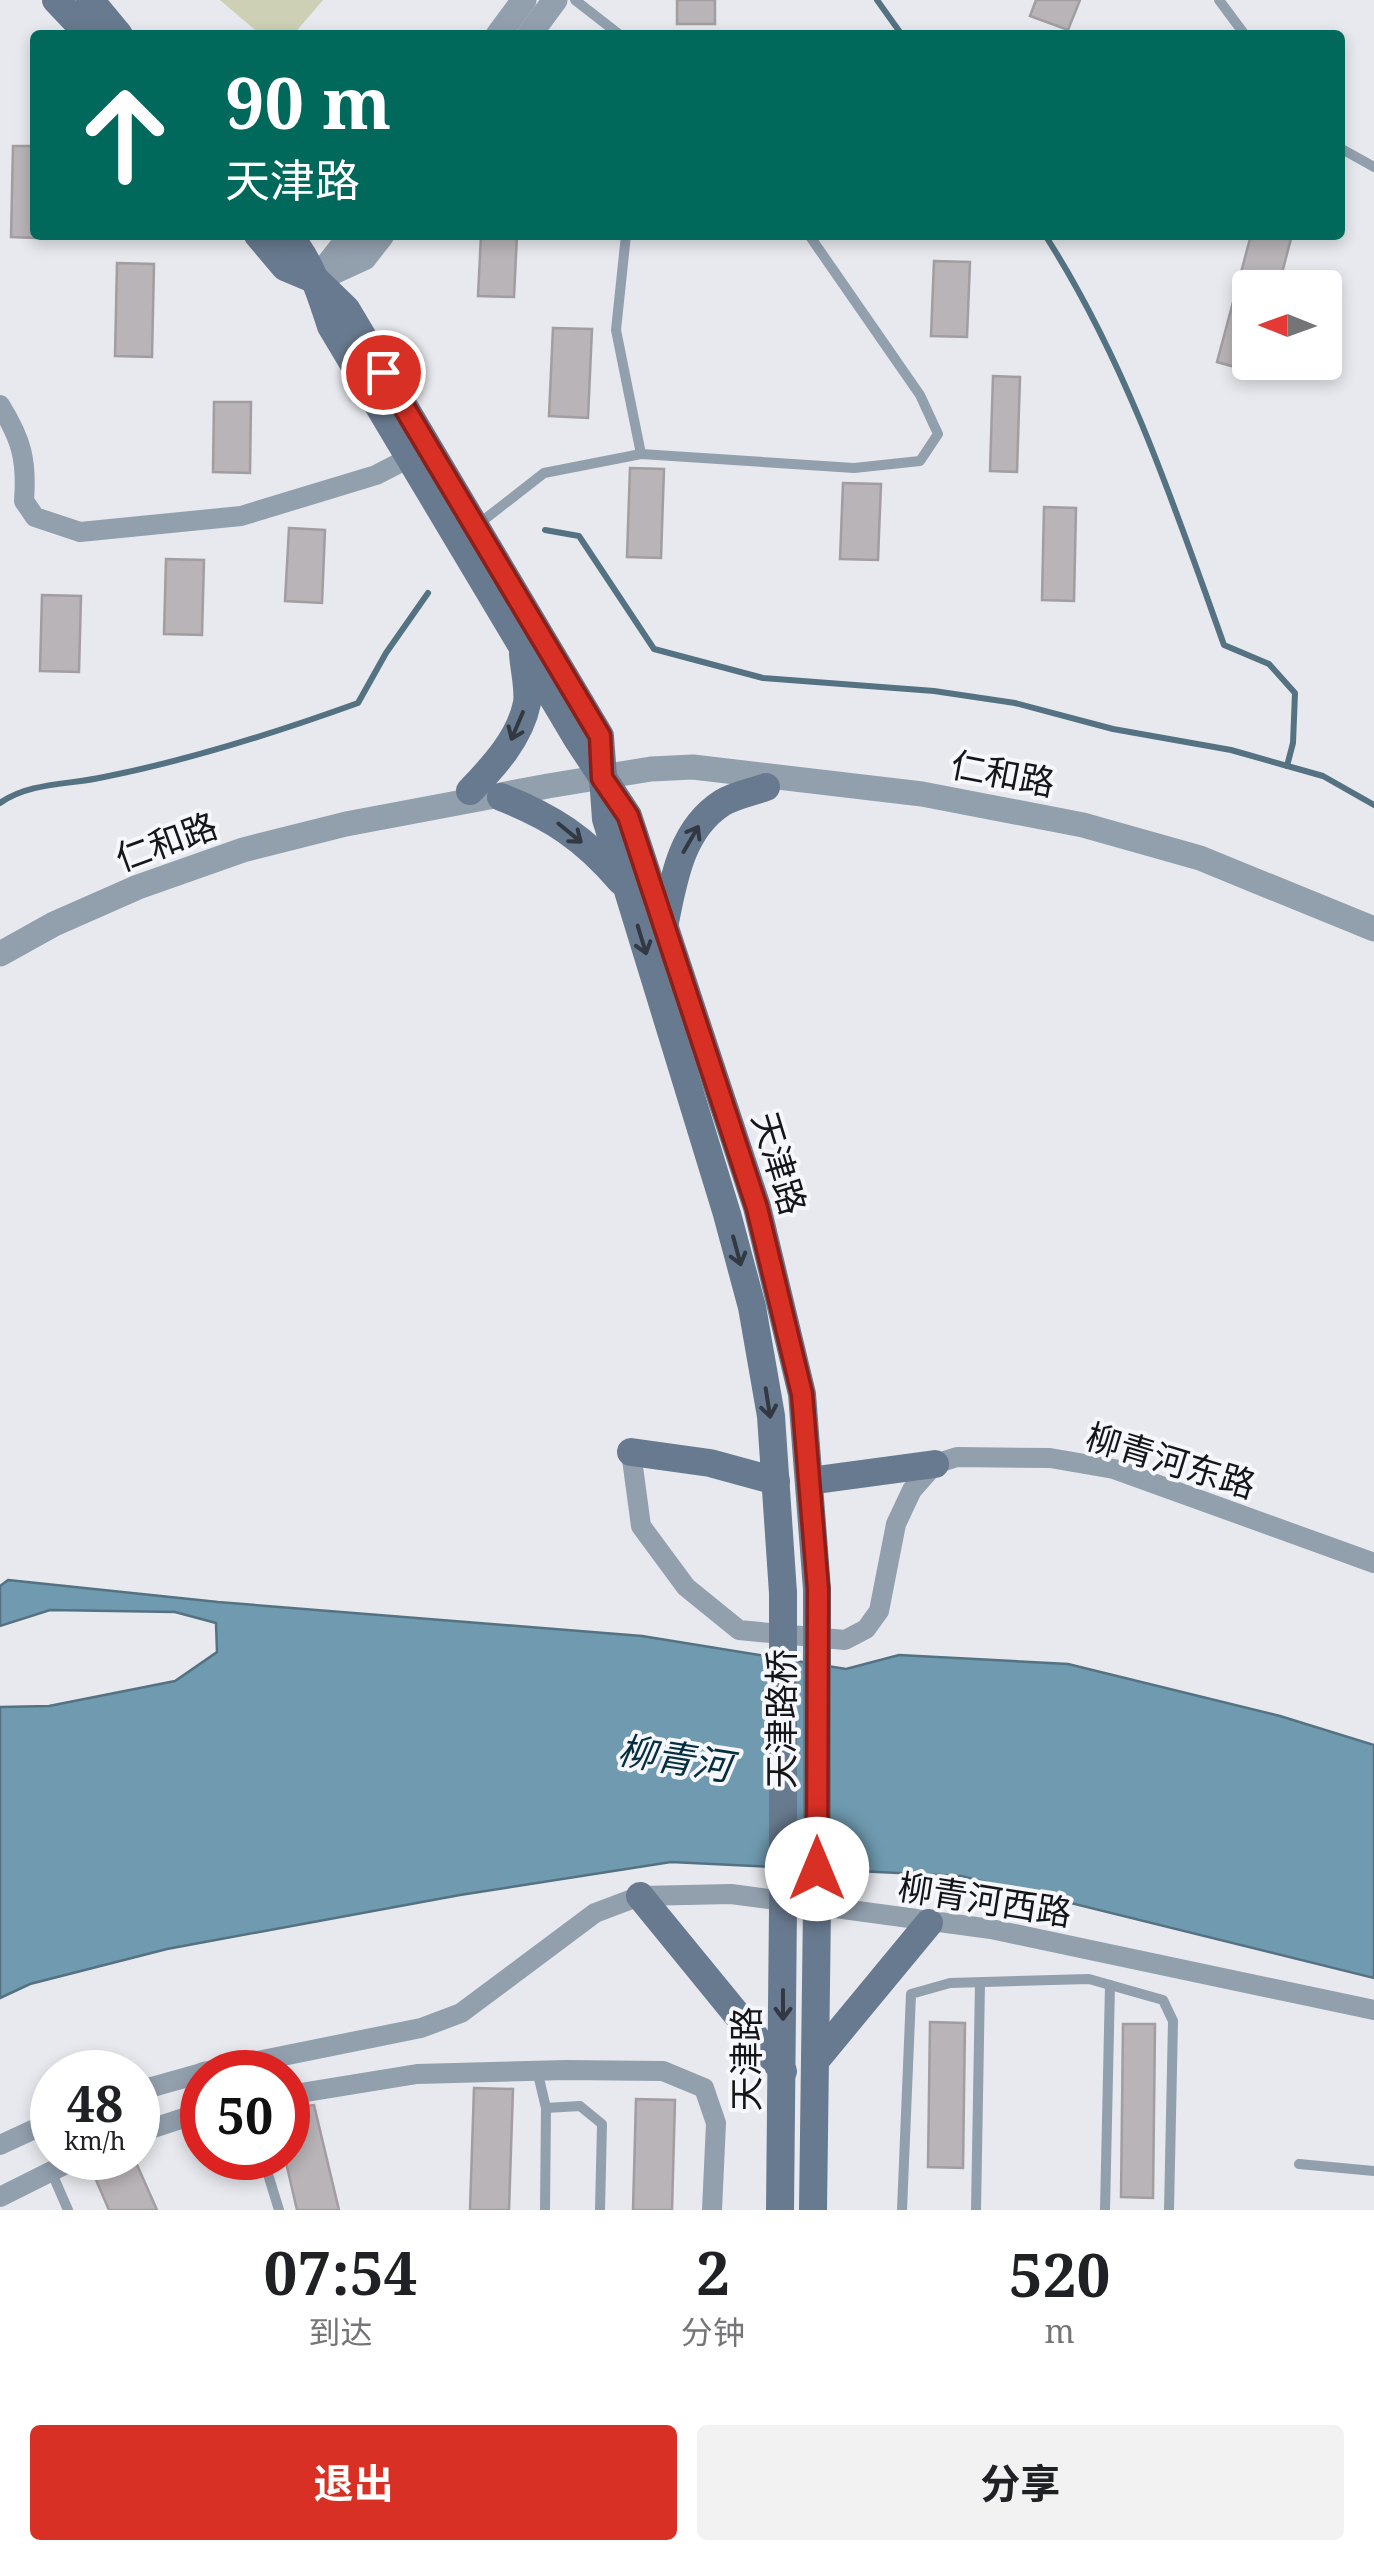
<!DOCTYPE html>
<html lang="zh">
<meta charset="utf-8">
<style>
body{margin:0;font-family:"Noto Serif","Noto Sans SC",serif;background:#f2f2f2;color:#202124;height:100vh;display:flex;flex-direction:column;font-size:38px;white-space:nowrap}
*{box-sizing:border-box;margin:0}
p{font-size:32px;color:#757577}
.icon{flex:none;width:55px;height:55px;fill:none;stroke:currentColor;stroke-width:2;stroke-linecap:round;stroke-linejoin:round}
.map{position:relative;height:2210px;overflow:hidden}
.sheet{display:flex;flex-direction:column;background:#fff;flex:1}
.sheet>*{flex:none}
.top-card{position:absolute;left:30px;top:30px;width:1315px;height:210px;border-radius:10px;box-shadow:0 5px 15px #0003;background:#00695c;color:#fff;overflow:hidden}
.needle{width:65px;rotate:271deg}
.fabs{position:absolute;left:1232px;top:270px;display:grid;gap:20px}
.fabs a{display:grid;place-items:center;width:110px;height:110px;border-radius:10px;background:#fff;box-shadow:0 5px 15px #0003;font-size:50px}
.speed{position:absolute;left:30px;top:2050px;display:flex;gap:20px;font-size:50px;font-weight:700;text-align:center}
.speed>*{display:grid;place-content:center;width:130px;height:130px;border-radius:50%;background:#fff;box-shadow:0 5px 15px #0003;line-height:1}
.speed small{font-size:25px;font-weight:400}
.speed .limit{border:15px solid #d22;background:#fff;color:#111}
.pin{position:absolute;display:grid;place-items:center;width:85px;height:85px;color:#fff;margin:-42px;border:5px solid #fff;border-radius:50%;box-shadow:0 2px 10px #0007}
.me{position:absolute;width:110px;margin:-55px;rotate:0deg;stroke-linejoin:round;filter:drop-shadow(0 0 8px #0008)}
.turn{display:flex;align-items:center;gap:35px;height:210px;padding:0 30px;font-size:45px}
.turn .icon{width:130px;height:130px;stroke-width:2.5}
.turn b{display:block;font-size:70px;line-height:85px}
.eta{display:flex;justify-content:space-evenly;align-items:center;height:170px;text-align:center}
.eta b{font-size:60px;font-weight:700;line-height:70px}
.primary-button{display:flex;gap:20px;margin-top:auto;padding:20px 30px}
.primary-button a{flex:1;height:115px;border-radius:10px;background:#d93025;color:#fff;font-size:40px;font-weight:700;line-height:115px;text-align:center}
.primary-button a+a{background:#f2f2f2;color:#202124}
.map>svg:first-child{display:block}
.green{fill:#cdd0b5}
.water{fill:#6f9aaf;stroke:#547282;stroke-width:2.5}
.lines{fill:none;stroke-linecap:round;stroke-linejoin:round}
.stream{stroke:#547282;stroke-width:6}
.building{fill:#b9b4b7;stroke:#a19da0;stroke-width:2.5}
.service{stroke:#929fad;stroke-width:10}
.minor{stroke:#929fad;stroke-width:20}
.tertiary{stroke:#929fad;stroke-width:25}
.secondary{stroke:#687a8f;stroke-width:28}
.secondary-bridge{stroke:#687a8f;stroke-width:28}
.oneway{stroke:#323942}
.route-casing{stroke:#8d1f18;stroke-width:25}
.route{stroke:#d93025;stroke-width:18}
.labels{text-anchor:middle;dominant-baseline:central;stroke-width:8;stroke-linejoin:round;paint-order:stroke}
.street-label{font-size:35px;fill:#151618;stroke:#f5f7fc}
.water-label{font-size:38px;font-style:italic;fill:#052e3e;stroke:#f5f7fc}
</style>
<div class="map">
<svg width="1374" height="2210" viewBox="0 0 1374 2210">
<rect width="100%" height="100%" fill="#e7e9ee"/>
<!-- green -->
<path class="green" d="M220,0h103l-30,35h-32z"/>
<!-- water -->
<path class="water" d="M8,1580l210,22 424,34 204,33 53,-14 169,9 212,52 94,29v233l-413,-102 -290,-14 -211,33 -293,54 -137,35 -30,14v-291l49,-1 126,-25 42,-29 -1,-29 -41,-11 -125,-2 -50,16v-40z"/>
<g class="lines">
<!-- stream -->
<g class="stream">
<path d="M877,0l25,35"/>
<path d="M1045,235c81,126 129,270 179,410l45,19 26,29 -2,50 -6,23"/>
<path d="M545,530l34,6 75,113 109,29 171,13 81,12 98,26 118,21 92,26 51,29"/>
<path d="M0,803c30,-21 69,-18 104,-26 86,-17 171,-44 254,-74l28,-50 42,-60"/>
</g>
</g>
<!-- building -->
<g class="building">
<rect x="677" y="0" width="38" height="24"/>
<path d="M1036,0h44l-12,30 -38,-14z"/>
<path d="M13,146h22v92l-24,-1z"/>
<path d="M481,235h36l-3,62 -36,-1z"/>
<path d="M1251,235h41l-14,53h-28v83l-33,-9z"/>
<path d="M934,261l36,1 -3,75 -36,-1z"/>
<path d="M117,263l37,1 -2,93 -37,-1z"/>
<path d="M553,328l39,1 -4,89 -39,-2z"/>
<path d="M993,376l27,1 -3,95 -27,-1z"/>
<path d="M214,402h37l-1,71 -37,-1z"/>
<path d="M630,468l34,1 -3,89 -34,-1z"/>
<path d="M843,483l38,1 -3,76 -38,-1z"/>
<path d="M1044,507l32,1 -2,93 -32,-1z"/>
<path d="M289,528l36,2 -3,73 -37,-2z"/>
<path d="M166,559l38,1 -2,75 -38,-1z"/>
<path d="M42,595l39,1 -2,76 -39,-1z"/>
<path d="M930,2022l35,1 -2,145 -35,-1z"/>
<path d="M1123,2024h32l-2,174 -32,-1z"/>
<path d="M474,2088l39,1 -4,121h-39z"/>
<path d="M636,2099l39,1 -3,110h-39z"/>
<path d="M314,2105l25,105h-42l-12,-52 3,-50z"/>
<path d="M111,2158h23l23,52h-48l-19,-44z"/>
</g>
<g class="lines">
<!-- service -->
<g class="service">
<path d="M575,0l45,35"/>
<path d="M1219,0l26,35"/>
<path d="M1340,148l34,19"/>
<path d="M626,235l-10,95 25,124"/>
<path d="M476,526l68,-53 97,-19 213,14 66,-7 18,-27 -18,-39 -111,-160"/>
<path d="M537,2070l9,38 -1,102"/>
<path d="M546,2108l34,-2 22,18 -2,86"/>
<path d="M263,2158l16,52"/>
<path d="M1299,2164l75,7"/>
<path d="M51,2171l17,39"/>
<path d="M902,2210l9,-216 39,-11 139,-4 74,21 10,21 -4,189"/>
<path d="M976,2210l4,-227"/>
<path d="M1105,2210l5,-225"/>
</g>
<!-- minor -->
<g class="minor">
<path d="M0,405c22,35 27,56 24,96l11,16 45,15 161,-16 135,-41 33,-17"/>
<path d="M631,1452l10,74 45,61 53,43 106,10 21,-11 13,-18 17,-87 16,-34 23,-26 22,-7 93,1 64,11 260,94"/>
<path d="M203,2072l218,-44 40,-15 134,-100 45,-17 91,-2 260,35 383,81"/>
<path d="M138,2091l64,-18"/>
<path d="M288,2095l129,-21 149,-4 97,1 41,17 12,35 -4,87"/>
<path d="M138,2133l64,-21"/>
<path d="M0,2145l52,-24"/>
<path d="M0,2197l78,-39"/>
</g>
<!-- tertiary -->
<g class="tertiary">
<path d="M498,35l26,-35"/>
<path d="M529,35l26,-35"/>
<path d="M319,276l32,-41"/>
<path d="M316,280l48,-22 18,-23"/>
<path d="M0,954l54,-30 84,-37 105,-37 103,-26 202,-38 103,-17 42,-2 229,27 161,31 117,33 174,71"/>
</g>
<!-- secondary -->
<g class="secondary">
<path d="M56,0l33,35"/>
<path d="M90,0l29,35"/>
<path d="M258,235l27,32 31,13 30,29 254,427 6,83 121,395 25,93 19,109 12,177"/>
<path d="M288,235c23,26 32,58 43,91l247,414 50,76 129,391 45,187 15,195"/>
<path d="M470,791c24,-25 50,-53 57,-88 2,-15 -3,-34 -4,-49"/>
<path d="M501,797c51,20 83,41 120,84"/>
<path d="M664,927c9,-44 16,-97 58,-124 13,-8 31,-11 44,-16"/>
<path d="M631,1452l79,11 66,18"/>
<path d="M809,1481l126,-17"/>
<path d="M640,1896l143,175"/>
<path d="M815,2061l114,-138"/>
<path d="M780,2210l3,-302"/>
<path d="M813,2210l4,-301"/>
</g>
<!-- secondary-bridge -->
<g class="secondary-bridge">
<path d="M783,1908v-315"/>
<path d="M817,1909v-320"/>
</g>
</g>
<!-- one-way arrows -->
<defs><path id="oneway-shaft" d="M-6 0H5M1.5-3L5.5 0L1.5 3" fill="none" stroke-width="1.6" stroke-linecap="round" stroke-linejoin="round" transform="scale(2.5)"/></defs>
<g class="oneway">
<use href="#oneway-shaft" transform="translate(517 726) rotate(113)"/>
<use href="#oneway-shaft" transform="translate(570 833) rotate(39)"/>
<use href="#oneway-shaft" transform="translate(691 839) rotate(-60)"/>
<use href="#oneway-shaft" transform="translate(642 940) rotate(73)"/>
<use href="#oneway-shaft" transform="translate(737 1251) rotate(75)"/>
<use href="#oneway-shaft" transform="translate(768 1403) rotate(81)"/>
<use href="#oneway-shaft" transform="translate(783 2005) rotate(90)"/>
</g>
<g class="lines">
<defs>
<path id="route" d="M383,372l217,364 2,42 26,38 129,392 45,186 16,195 -1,280"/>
</defs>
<!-- route casing -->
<use href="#route" class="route-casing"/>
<!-- route -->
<use href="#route" class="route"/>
</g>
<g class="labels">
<!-- street labels -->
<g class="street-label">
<text transform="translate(1003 773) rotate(11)">仁和路</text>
<text transform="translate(166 841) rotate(-20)">仁和路</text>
<text transform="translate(780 1163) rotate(73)">天津路</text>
<text transform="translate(1171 1460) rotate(17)">柳青河东路</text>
<text transform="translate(780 1719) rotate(-90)">天津路桥</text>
<text transform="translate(985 1899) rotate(9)">柳青河西路</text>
<text transform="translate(745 2059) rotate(-90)">天津路</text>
</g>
<!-- water labels -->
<g class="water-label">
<text transform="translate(675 1757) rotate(9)">柳青河</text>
</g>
</g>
</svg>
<div class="fabs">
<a><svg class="needle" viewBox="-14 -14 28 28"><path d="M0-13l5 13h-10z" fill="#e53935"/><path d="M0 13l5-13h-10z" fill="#757577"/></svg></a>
</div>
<div class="speed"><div>48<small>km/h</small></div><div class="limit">50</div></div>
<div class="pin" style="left:383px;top:372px;background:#d93025"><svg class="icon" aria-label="arrive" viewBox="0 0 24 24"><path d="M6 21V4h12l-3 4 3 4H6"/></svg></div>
<svg class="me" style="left:817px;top:1869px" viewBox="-20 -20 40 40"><circle r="19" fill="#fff"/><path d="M0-13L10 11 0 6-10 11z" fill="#d93025"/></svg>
<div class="top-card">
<div class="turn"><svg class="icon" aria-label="ahead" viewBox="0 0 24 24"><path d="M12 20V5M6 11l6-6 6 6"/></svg><div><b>90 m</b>天津路</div></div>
</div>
</div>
<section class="sheet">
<div class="eta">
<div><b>07:54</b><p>到达</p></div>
<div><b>2</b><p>分钟</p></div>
<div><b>520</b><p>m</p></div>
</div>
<div class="primary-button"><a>退出</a><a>分享</a></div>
</section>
